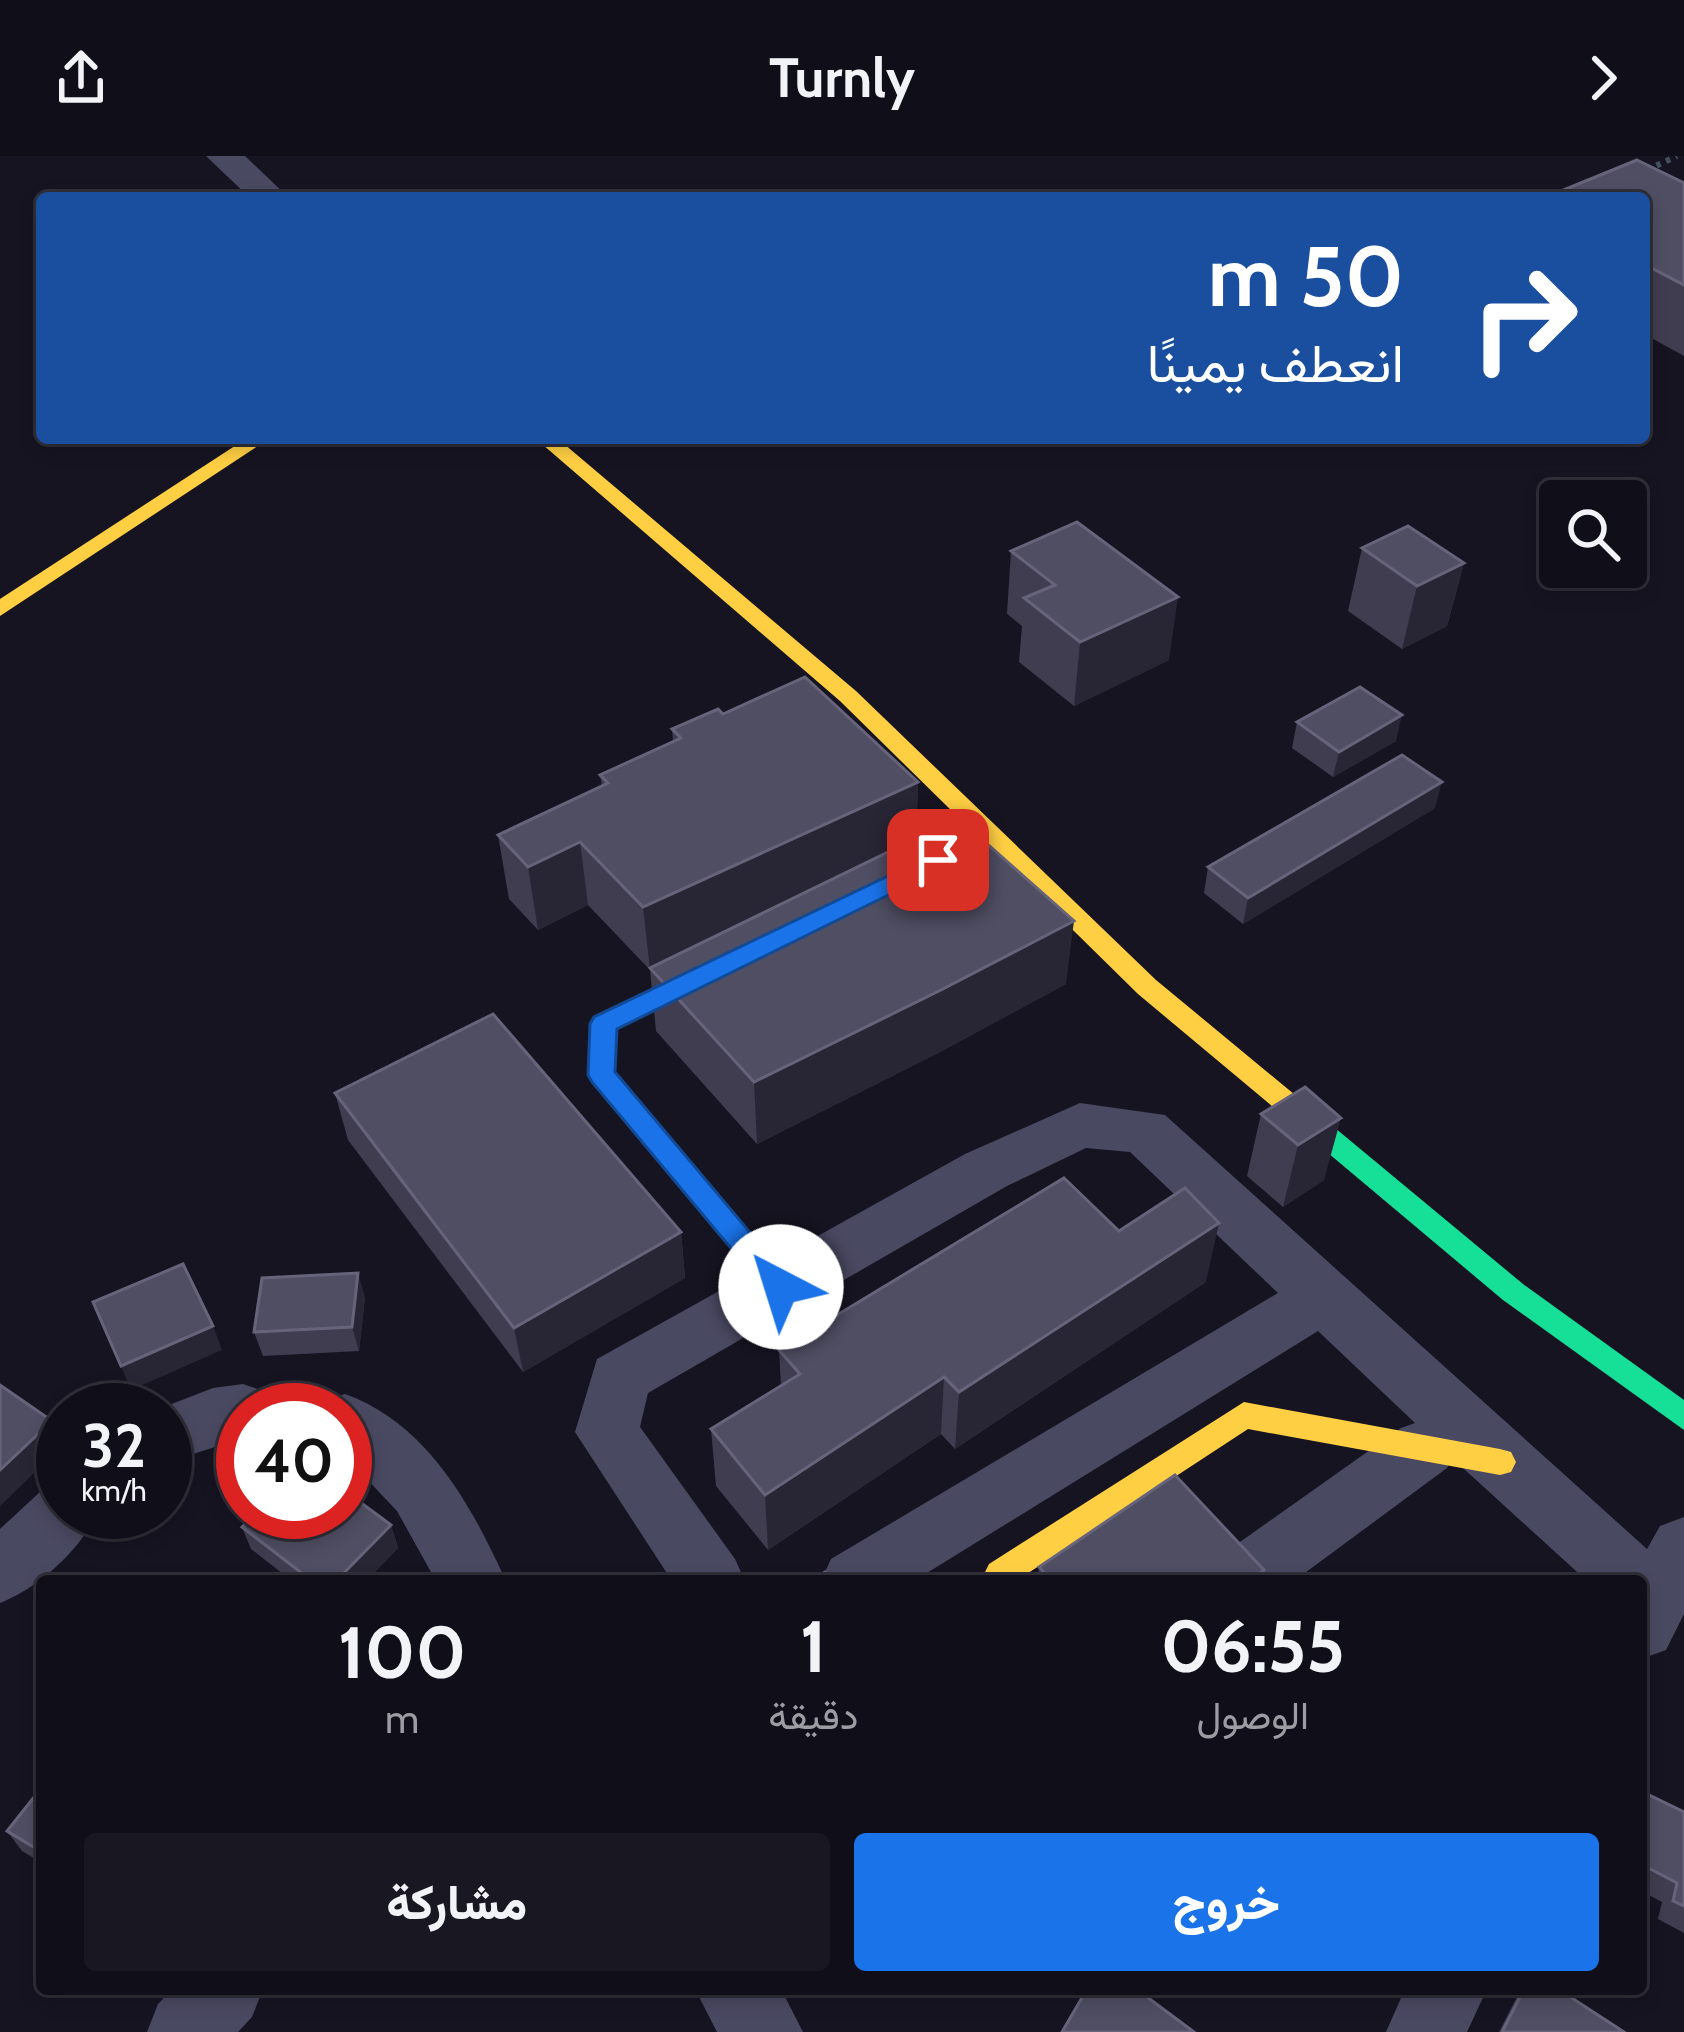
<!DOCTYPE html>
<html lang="ar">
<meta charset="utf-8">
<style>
body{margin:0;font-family:Cabin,Vazirmatn,sans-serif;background:#191822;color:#f1f3f6;direction:rtl;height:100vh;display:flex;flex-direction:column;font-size:45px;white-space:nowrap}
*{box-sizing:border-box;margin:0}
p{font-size:39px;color:#9c9ca2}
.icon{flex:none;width:66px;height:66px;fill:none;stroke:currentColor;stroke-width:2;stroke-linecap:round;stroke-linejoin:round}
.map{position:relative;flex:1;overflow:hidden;direction:ltr}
.sheet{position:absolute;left:36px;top:1419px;width:1611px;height:420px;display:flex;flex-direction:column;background:#100f19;border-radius:12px;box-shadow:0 6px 18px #0003,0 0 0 3px #302f38;direction:rtl}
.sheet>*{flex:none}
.top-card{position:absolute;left:36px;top:36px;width:1614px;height:252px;border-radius:12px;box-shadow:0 6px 18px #0003,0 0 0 3px #302f38;direction:rtl;background:#1a4fa0;color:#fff;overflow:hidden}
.fabs{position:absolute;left:1539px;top:324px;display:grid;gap:24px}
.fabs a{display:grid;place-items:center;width:108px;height:108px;border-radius:12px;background:#100f19;box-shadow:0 6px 18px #0003,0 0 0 3px #302f38;font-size:60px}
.speed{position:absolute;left:36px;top:1227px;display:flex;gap:24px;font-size:60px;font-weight:700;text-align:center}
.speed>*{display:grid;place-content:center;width:156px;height:156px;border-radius:50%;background:#100f19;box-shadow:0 6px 18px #0003,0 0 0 3px #302f38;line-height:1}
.speed small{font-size:30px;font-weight:400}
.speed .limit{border:18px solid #d22;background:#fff;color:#111}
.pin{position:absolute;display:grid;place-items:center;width:102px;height:102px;color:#fff;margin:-51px;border-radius:24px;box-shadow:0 6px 18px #0006}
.me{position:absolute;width:132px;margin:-66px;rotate:320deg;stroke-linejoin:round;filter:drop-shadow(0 0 9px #0008)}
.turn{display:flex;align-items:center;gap:42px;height:252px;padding:0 48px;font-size:54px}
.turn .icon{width:156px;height:156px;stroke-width:2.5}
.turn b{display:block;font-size:84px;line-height:102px}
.eta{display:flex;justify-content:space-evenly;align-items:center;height:204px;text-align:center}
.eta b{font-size:72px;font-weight:800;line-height:84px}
.button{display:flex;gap:24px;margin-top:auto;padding:24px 48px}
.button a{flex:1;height:138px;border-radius:12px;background:#1a73e8;color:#fff;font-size:48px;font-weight:800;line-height:138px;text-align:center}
.button a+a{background:#191822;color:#f1f3f6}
header{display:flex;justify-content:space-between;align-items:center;height:156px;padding:0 48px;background:#100f19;font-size:54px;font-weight:800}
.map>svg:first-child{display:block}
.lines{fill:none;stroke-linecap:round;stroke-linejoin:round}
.path{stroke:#44505f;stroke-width:6;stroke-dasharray:4.5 6;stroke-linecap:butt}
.street{fill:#4a4962;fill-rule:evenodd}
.fast{fill:#16e098;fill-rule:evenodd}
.slow{fill:#ffcf43;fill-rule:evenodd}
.wall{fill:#403d50}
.shaded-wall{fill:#282635}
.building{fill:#504e63;stroke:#66637b;stroke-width:3}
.route{fill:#1a73e8;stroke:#114b97;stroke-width:3}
</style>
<header><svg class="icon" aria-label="forward" viewBox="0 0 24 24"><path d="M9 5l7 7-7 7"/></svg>Turnly<svg class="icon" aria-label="share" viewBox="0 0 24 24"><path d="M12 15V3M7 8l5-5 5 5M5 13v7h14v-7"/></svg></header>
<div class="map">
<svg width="1684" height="1876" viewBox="0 0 1684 1876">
<rect width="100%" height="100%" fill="#161421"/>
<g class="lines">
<!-- path -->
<path class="path" d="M1647,14l30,-14"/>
<!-- street -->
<g class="street">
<path d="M206,0h39l44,42h-39z"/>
<path d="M1080,947l85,12 482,434 13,-23 24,-9v97l-18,36 -25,9v-78h-54l-135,-123 -5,10 -153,113h-79l8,-27 178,-126 14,-5 -97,-92 -404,250h-93l10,-22 447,-266 -148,-141 -44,-4 -79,38 -359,207 -8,34 95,132 10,22h-73l-97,-149 22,-73 368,-205z"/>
<path d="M243,1228l23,8 9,18h-32v28l-78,25v-53h-9l57,-22z"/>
<path d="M345,1238c83,30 126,111 161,187h-70l-39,-70 -52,-55v-46h-27l4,-8z"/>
<path d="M63,1327v29h35c-17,37 -59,76 -98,91v-74l41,-38z"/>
<path d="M172,1833h91l-11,28 -14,15h-91l11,-28z"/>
<path d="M695,1833h86l22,43h-86z"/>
<path d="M1405,1833h82l-20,43h-81z"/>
</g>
<!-- fast -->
<path class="fast" d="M1319,964l10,3 194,161 161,116v30l-181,-130 -194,-163 -4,-7 4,-7z"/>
<!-- slow -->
<g class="slow">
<path d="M247,282h23l-270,178v-17z"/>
<path d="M535,282h22l299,253 300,289 173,143 4,7 -4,7h-20l-171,-143 -298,-293z"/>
<path d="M731,797l9,3 4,6 -4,6 -123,61 -2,44 176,206 5,8 -5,8 -10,4 -10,-4 -182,-220 6,-58z"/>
<path d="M1244,1246l256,47 11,3 5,10 -5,10 -11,3 -252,-46 -232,152h-29l-3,-7 5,-10z"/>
</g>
</g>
<!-- wall -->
<g class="wall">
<path d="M1684,27v173l-40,-22v-136z"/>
<path d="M1362,392l102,15 -17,63 -45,23 -54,-38z"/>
<path d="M1011,395l158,109 -95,46 -55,-44 3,-36 -15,-12z"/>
<path d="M723,558l195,68 -2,56 150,146 -128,69 -181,91 -101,-113 -6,-61 -62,-65 -50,25 -29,-31 -11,-64 104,-49 -2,-11 73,-34 -1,-12z"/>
<path d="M1297,566l99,19 -63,36 -41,-29z"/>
<path d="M1435,652l-192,116 -39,-31 4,-26z"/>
<path d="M1305,931l19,93 -41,27 -36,-31 14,-62z"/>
<path d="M335,937l346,139 4,46 -162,94 -175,-232z"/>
<path d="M1119,1075l87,51 -251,167 -14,-15 -173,116 -52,-64 -5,-57 70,-43 -2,-36z"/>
<path d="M365,1141l-6,54 -96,5 -9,-24z"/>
<path d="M391,1369l7,23 -32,33h-74l-41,-32 -9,-22z"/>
<path d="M1039,1411l225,3 -3,11h-224z"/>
<path d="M42,1631v76l-20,-12 -15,-20z"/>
<path d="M1641,1635l43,21v121l-26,-14 4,-17 -21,-11z"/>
<path d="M1521,1833h37l66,43h-125z"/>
</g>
<!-- shaded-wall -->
<g class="shaded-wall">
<path d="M1464,407l-17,63 -45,23 15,-63z"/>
<path d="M1178,441l-9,63 -95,46 6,-64z"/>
<path d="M1402,559l-6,26 -63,36 6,-25z"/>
<path d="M918,626l-2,63 -266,125 -7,-63z"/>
<path d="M1442,626l-7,26 -192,116 5,-26z"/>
<path d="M580,686l8,63 -50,25 -10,-63z"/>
<path d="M1074,765l-8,63 -128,69 -181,91 -3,-62z"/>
<path d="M1341,962l-17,62 -41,27 15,-62z"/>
<path d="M1219,1067l-13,59 -251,167 4,-57z"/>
<path d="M681,1076l4,46 -162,94 -9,-44z"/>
<path d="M358,1117l7,24 -6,54 -7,-24z"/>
<path d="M213,1170l9,24 -91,40 -10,-24z"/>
<path d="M944,1221l-3,57 -173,116 -3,-55z"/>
<path d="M52,1265l11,24 -63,61v-36z"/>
<path d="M391,1369l7,23 -32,33h-30z"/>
</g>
<!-- building -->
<g class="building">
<path d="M1637,4l47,23v102l-40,-21v-66h-100z"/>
<path d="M1077,366l101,75 -98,45 -56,-44 31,-13 -44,-34z"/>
<path d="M1408,370l56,37 -47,23 -55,-38z"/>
<path d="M805,521l113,105 -275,125 -63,-65 -52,25 -30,-32 110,-52 -8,-8 81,-37 -9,-9 46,-20 5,5z"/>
<path d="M1360,531l42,28 -63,37 -42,-30z"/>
<path d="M1402,599l40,27 -194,116 -40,-31z"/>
<path d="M958,662l116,103 -133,69 -187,92 -104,-114z"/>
<path d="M493,858l188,218 -167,96 -179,-235z"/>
<path d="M1305,931l36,31 -43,27 -37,-31z"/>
<path d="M1064,1022l55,53 66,-43 34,35 -260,169 -15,-15 -179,118 -54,-66 89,-55 -21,-24z"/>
<path d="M183,1108l30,62 -92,40 -28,-64z"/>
<path d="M358,1117l-6,54 -98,5 8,-54z"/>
<path d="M0,1229l52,36 -52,49z"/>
<path d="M1175,1319l89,95 -15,11h-197l-13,-14z"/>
<path d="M345,1335l46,34 -55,56h-24l-70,-54 15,-15h88z"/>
<path d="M825,1416l8,9h-22z"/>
<path d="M42,1631v65l-35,-21z"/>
<path d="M1641,1635l43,21v94l-11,-5 4,-18 -36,-19z"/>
<path d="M1087,1833h59l-3,5 51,38h-132z"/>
<path d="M1524,1833h34l66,43h-122z"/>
</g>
<!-- route -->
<path class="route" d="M938,696l9,2 3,6 -3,6 -330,163 -2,43 181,215 -5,8h-21l-178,-213 -4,-7 2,-51 4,-7z"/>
</svg>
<div class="fabs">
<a><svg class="icon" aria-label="search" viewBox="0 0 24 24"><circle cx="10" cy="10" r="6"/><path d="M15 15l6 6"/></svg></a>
</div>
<div class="speed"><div>32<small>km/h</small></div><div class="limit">40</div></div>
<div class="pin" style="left:938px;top:704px;background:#d93025"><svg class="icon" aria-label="arrive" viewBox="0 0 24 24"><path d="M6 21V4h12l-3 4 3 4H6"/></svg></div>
<svg class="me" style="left:781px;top:1131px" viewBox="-20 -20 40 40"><circle r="19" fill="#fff"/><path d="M0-13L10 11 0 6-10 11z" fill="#1a73e8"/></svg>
<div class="top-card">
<div class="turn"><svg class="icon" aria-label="right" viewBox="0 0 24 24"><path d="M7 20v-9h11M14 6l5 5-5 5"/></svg><div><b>50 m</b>انعطف يمينًا</div></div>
</div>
<section class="sheet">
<div class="eta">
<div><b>06:55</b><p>الوصول</p></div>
<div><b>1</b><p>دقيقة</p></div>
<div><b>100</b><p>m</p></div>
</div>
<div class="button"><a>خروج</a><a>مشاركة</a></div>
</section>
</div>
